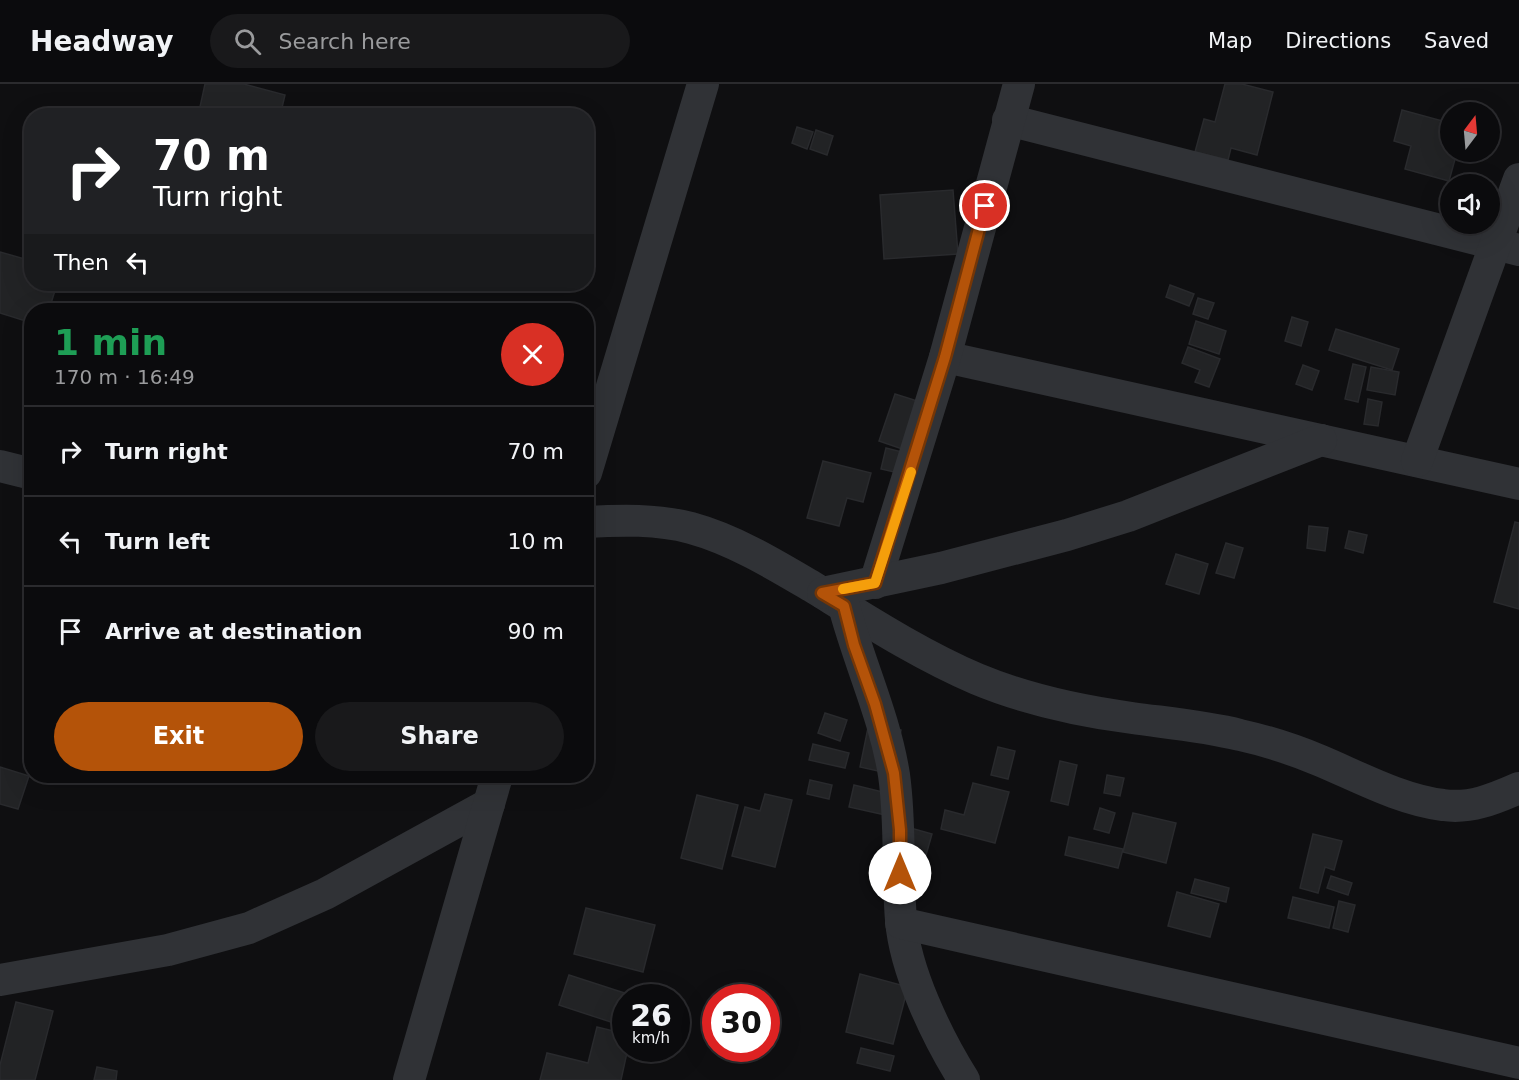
<!DOCTYPE html>
<meta charset="utf-8">
<style>
body{margin:0;font-family:"DejaVu Sans",sans-serif;background:#19191b;color:#f1f3f6;height:100vh;display:flex;flex-direction:column;font-size:22px;white-space:nowrap}
*{box-sizing:border-box;margin:0}
p{font-size:20px;color:#9a9b9d}
.icon{flex:none;width:33px;height:33px;fill:none;stroke:currentColor;stroke-width:2;stroke-linecap:round;stroke-linejoin:round}
.map{position:relative;flex:1;overflow:hidden}
.details{position:absolute;left:24px;top:219px;width:570px;height:480px;display:flex;flex-direction:column;background:#0b0b0d;border-radius:24px;box-shadow:0 6px 24px #0002,0 0 0 2px #2b2b2e}
.details>*{flex:none}
.banner{position:absolute;left:24px;top:24px;width:570px;height:183px;border-radius:24px;box-shadow:0 6px 24px #0002,0 0 0 2px #2b2b2e;background:#202124;color:#fff;overflow:hidden}
.needle{width:39px;rotate:16deg}
.tools{position:absolute;left:1440px;top:18px;display:grid;gap:12px}
.tools a{display:grid;place-items:center;width:60px;height:60px;border-radius:50%;background:#0b0b0d;box-shadow:0 6px 24px #0002,0 0 0 2px #2b2b2e;font-size:30px}
.speed{position:absolute;left:612px;top:900px;display:flex;gap:12px;font-size:30px;font-weight:700;text-align:center}
.speed>*{display:grid;place-content:center;width:78px;height:78px;border-radius:50%;background:#0b0b0d;box-shadow:0 6px 24px #0002,0 0 0 2px #2b2b2e;line-height:1}
.speed small{font-size:15px;font-weight:400}
.speed .limit{border:9px solid #d22;background:#fff;color:#111}
.pin{position:absolute;display:grid;place-items:center;width:51px;height:51px;color:#fff;margin:-26px;border:3px solid #fff;border-radius:50%;box-shadow:0 2px 6px #0007}
.me{position:absolute;width:66px;margin:-33px;rotate:0deg;stroke-linejoin:round;filter:drop-shadow(0 0 4px #0008)}
.turn{display:flex;align-items:center;gap:21px;height:126px;padding:0 30px;font-size:27px}
.turn .icon{width:78px;height:78px;stroke-width:2.5}
.turn b{display:block;font-size:42px;line-height:51px}
.then{display:flex;align-items:center;height:57px;padding:0 30px;background:#0003;gap:12px;font-size:22px}
.round{display:grid;place-items:center;flex:none;width:63px;height:63px;border-radius:32px;background:#19191b}
.head{display:flex;align-items:center;justify-content:space-between;height:102px;padding:0 30px}
h1{font-size:36px;font-weight:700;line-height:45px;color:#1e9e55}
.primary-button{display:flex;gap:12px;margin-top:auto;padding:12px 30px}
.primary-button a{flex:1;height:69px;border-radius:36px;background:#b45309;color:#fff;font-size:24px;font-weight:700;line-height:69px;text-align:center}
.primary-button a+a{background:#19191b;color:#f1f3f6}
ul{padding:0;list-style:none}
li{display:flex;align-items:center;gap:18px;height:90px;padding:0 30px;border-top:2px solid #2b2b2e}
li div{flex:1}
li b{display:block;font-size:22px}
li em{font-style:normal}
header{display:flex;align-items:center;gap:36px;box-sizing:border-box;height:84px;padding:0 30px;background:#0b0b0d;border-bottom:2px solid #2b2b2e}
header strong{font-size:28px}
nav{display:flex;gap:33px;margin-inline-start:auto;font-size:21px}
.search{width:420px;height:54px;background:#19191b;display:flex;align-items:center;gap:15px;box-sizing:border-box;padding:0 21px;border-radius:33px;color:#9a9b9d;font-size:22px}
.map>svg:first-child{display:block}
.building{fill:#222325;stroke:#292a2d;stroke-width:1.5}
.lines{fill:none;stroke-linecap:round;stroke-linejoin:round}
.minor{stroke:#303236;stroke-width:32}
.route-casing{stroke:#753606;stroke-width:15}
.route{stroke:#b45309;stroke-width:10}
.slow{stroke:#f59e0b;stroke-width:10}
</style>
<header>
<strong>Headway</strong>
<div class="search"><svg class="icon" aria-label="search" viewBox="0 0 24 24"><circle cx="10" cy="10" r="6"/><path d="M15 15l6 6"/></svg>Search here</div>
<nav><a>Map</a><a>Directions</a><a>Saved</a></nav>
</header>
<div class="map">
<svg width="1519" height="996" viewBox="0 0 1519 996">
<rect width="100%" height="100%" fill="#0f0f11"/>
<!-- building -->
<g class="building">
<path d="M205,0h39l41,11 -5,21h-82z"/>
<path d="M1225,0h17l31,8 -16,63 -26,-7 -3,12 -33,-8 9,-33 11,3z"/>
<path d="M1402,26l48,13v29h7l-8,29 -44,-12 6,-23 -17,-5z"/>
<path d="M797,43l16,5 -6,17 -15,-6z"/>
<path d="M816,46l17,6 -6,19 -17,-6z"/>
<path d="M953,106l5,64 -74,5 -4,-64z"/>
<path d="M0,168l32,9v23h25l-8,26h-17v13l-32,-10z"/>
<path d="M1170,201l24,9 -5,12 -23,-9z"/>
<path d="M1198,214l16,5 -6,16 -15,-5z"/>
<path d="M1292,233l16,5 -7,24 -16,-5z"/>
<path d="M1196,237l30,10 -7,23 -30,-10z"/>
<path d="M1336,245l63,20 -7,21 -63,-20z"/>
<path d="M1188,263l32,12 -11,28 -14,-5 5,-12 -18,-7z"/>
<path d="M1353,280l13,3 -8,35 -13,-3z"/>
<path d="M1303,281l16,6 -7,19 -16,-6z"/>
<path d="M1371,283l28,5 -4,23 -28,-5z"/>
<path d="M895,310l35,11 -16,48 -35,-12z"/>
<path d="M1368,315l14,3 -4,24 -14,-2z"/>
<path d="M886,364l40,10 -5,20 -40,-9z"/>
<path d="M823,377l48,12 -8,29 -16,-4 -8,28 -32,-8z"/>
<path d="M1515,438l4,1v86l-25,-7z"/>
<path d="M1309,442l19,2 -3,23 -18,-3z"/>
<path d="M1349,447l18,4 -4,18 -18,-5z"/>
<path d="M1226,459l17,5 -9,30 -18,-5z"/>
<path d="M1176,470l32,10 -9,30 -33,-10z"/>
<path d="M825,629l22,7 -7,21 -22,-8z"/>
<path d="M869,639l32,7 -9,44 -32,-7z"/>
<path d="M813,660l36,9 -4,15 -36,-8z"/>
<path d="M998,663l17,4 -7,28 -17,-4z"/>
<path d="M1060,677l17,4 -9,40 -17,-4z"/>
<path d="M0,683l29,9 -11,33 -18,-5z"/>
<path d="M1107,691l17,3 -4,18 -16,-3z"/>
<path d="M810,696l22,5 -3,14 -22,-5z"/>
<path d="M973,699l36,9 -14,51 -54,-14 4,-19 19,5z"/>
<path d="M854,701l41,10 -5,21 -41,-9z"/>
<path d="M765,710l27,6 -17,67 -43,-11 13,-49 15,4z"/>
<path d="M697,711l41,10 -16,64 -41,-11z"/>
<path d="M1100,724l15,5 -6,20 -15,-4z"/>
<path d="M1133,729l43,10 -10,40 -43,-11z"/>
<path d="M900,741l32,9 -10,35 -32,-9z"/>
<path d="M1313,750l29,7 -8,29 -9,-3 -7,26 -18,-5z"/>
<path d="M1069,753l54,12 -5,19 -53,-13z"/>
<path d="M1331,792l21,7 -4,12 -21,-7z"/>
<path d="M1195,795l34,9 -3,14 -35,-9z"/>
<path d="M1177,808l42,12 -9,33 -42,-11z"/>
<path d="M1293,813l41,10 -5,21 -41,-10z"/>
<path d="M1339,817l16,4 -7,27 -15,-4z"/>
<path d="M586,824l69,17 -12,47 -69,-18z"/>
<path d="M860,890l48,13 -15,57 -47,-12z"/>
<path d="M569,891l71,23h-14v29l-67,-22z"/>
<path d="M16,918l37,9 -18,69h-35v-15z"/>
<path d="M597,943l29,7v14h2l-7,32h-81l7,-27 41,10z"/>
<path d="M861,964l33,8 -4,15 -33,-8z"/>
<path d="M97,983l20,4 -1,9h-22z"/>
</g>
<g class="lines">
<!-- minor -->
<g class="minor">
<path d="M1008,36l511,130"/>
<path d="M945,273l574,127"/>
<path d="M1417,377l102,-282"/>
<path d="M0,382l32,8"/>
<path d="M586,389l117,-389"/>
<path d="M586,438c35,-2 71,-3 105,6 44,12 86,38 125,61 52,32 105,66 161,90 48,20 103,32 155,39 36,5 72,8 108,17 27,6 55,15 81,26 38,16 80,39 122,44 27,4 51,-6 76,-17"/>
<path d="M875,499l70,-226 74,-273"/>
<path d="M823,509l118,-25 126,-33 61,-19 193,-76"/>
<path d="M844,522c15,57 41,111 50,169 7,49 3,97 7,145 4,51 36,117 63,160"/>
<path d="M901,839l618,140"/>
<path d="M0,896l168,-30 81,-22 76,-34 164,-90"/>
<path d="M409,996l88,-304"/>
</g>
</g>
<g class="lines">
<defs>
<path id="route" d="M900,789v-43l-6,-57 -19,-69 -21,-59 -10,-39 -22,-13 53,-10 70,-226 40,-151"/>
</defs>
<!-- route casing -->
<use href="#route" class="route-casing"/>
<!-- route -->
<use href="#route" class="route"/>
<!-- slow -->
<path class="slow" d="M843,505l32,-6 36,-111"/>
</g>
</svg>
<div class="tools">
<a><svg class="needle" viewBox="-14 -14 28 28"><path d="M0-13l5 13h-10z" fill="#e53935"/><path d="M0 13l5-13h-10z" fill="#9a9b9d"/></svg></a>
<a><svg class="icon" aria-label="sound" viewBox="0 0 24 24"><path d="M4 9h4l5-4v14l-5-4H4zM17 9q2 3 0 6"/></svg></a>
</div>
<div class="speed"><div>26<small>km/h</small></div><div class="limit">30</div></div>
<div class="pin" style="left:985px;top:122px;background:#d93025"><svg class="icon" aria-label="arrive" viewBox="0 0 24 24"><path d="M6 21V4h12l-3 4 3 4H6"/></svg></div>
<svg class="me" style="left:900px;top:789px" viewBox="-20 -20 40 40"><circle r="19" fill="#fff"/><path d="M0-13L10 11 0 6-10 11z" fill="#b45309"/></svg>
<div class="banner">
<div class="turn"><svg class="icon" aria-label="right" viewBox="0 0 24 24"><path d="M7 20v-9h11M14 6l5 5-5 5"/></svg><div><b>70 m</b>Turn right</div></div>
<div class="then">Then<svg class="icon" aria-label="left" viewBox="0 0 24 24"><path d="M17 20v-9H6M10 6l-5 5 5 5"/></svg></div>
</div>
<section class="details">
<div class="head"><div><h1>1 min</h1><p>170 m · 16:49</p></div><a class="round" style="background:#d93025;color:#fff"><svg class="icon" aria-label="close" viewBox="0 0 24 24"><path d="M6 6l12 12M18 6L6 18"/></svg></a></div>
<ul>
<li><svg class="icon" aria-label="right" viewBox="0 0 24 24"><path d="M7 20v-9h11M14 6l5 5-5 5"/></svg><div><b>Turn right</b></div><em>70 m</em></li>
<li><svg class="icon" aria-label="left" viewBox="0 0 24 24"><path d="M17 20v-9H6M10 6l-5 5 5 5"/></svg><div><b>Turn left</b></div><em>10 m</em></li>
<li><svg class="icon" aria-label="arrive" viewBox="0 0 24 24"><path d="M6 21V4h12l-3 4 3 4H6"/></svg><div><b>Arrive at destination</b></div><em>90 m</em></li>
</ul>
<div class="primary-button"><a>Exit</a><a>Share</a></div>
</section>
</div>
